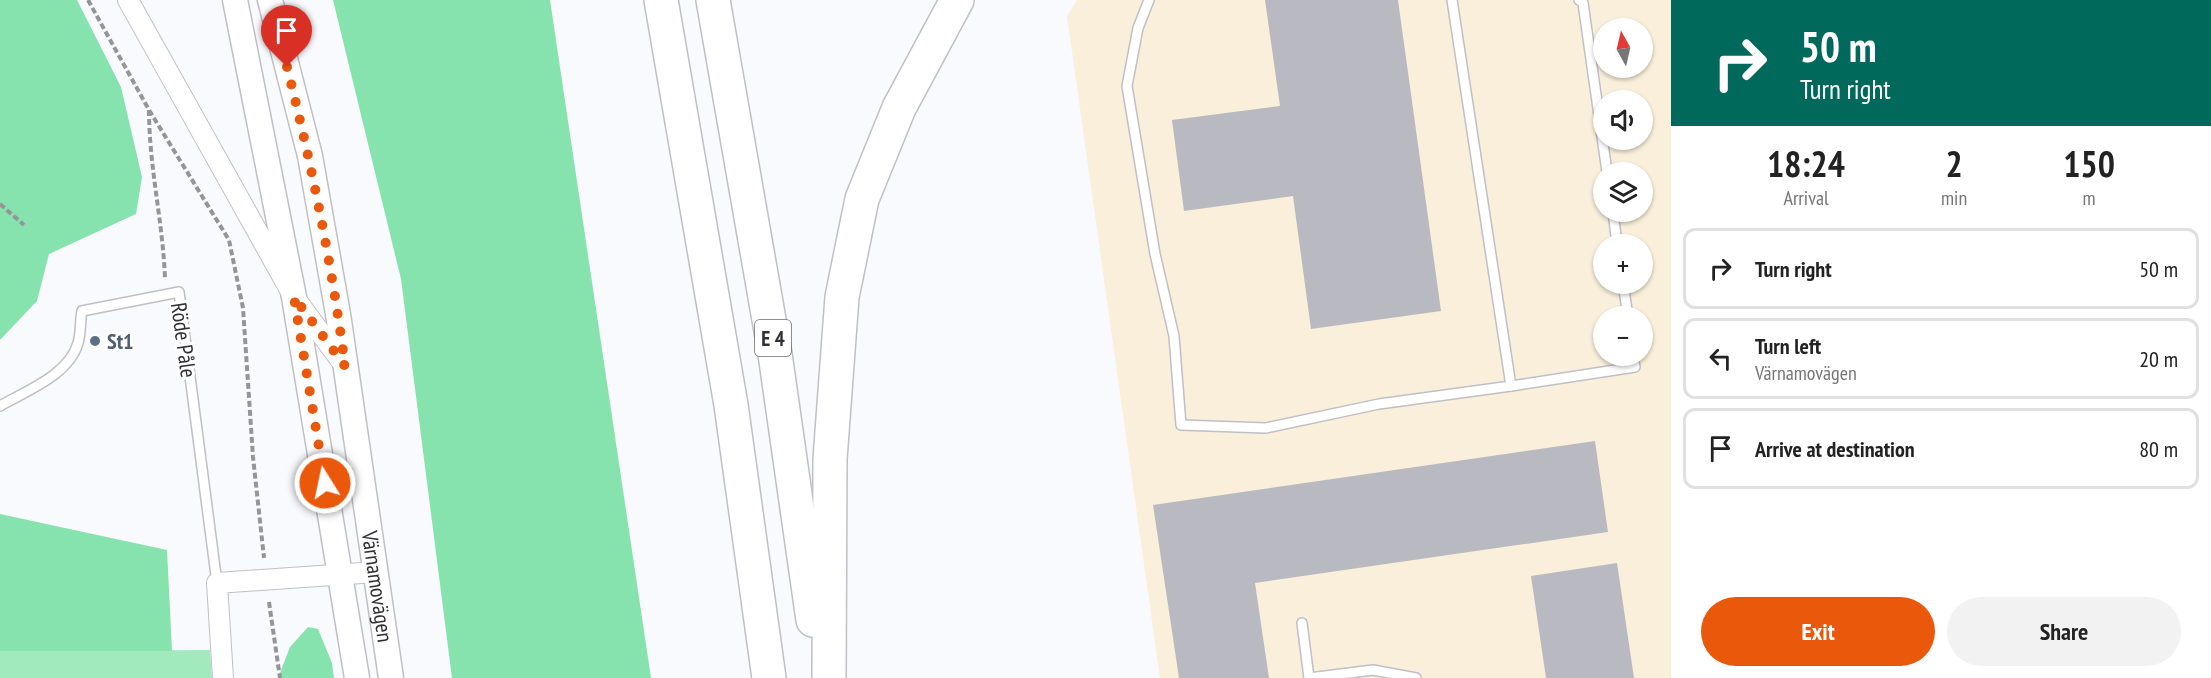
<!DOCTYPE html>
<meta charset="utf-8">
<style>
body{margin:0;font-family:"PT Sans Narrow",sans-serif;background:#f2f2f2;color:#222;height:100vh;display:flex;flex-direction:column;font-size:22px;white-space:nowrap}
*{box-sizing:border-box;margin:0}
p{font-size:20px;color:#767676}
.icon{flex:none;width:33px;height:33px;fill:none;stroke:currentColor;stroke-width:2;stroke-linecap:round;stroke-linejoin:round}
.map{position:relative;flex:1;overflow:hidden}
.side{display:flex;flex-direction:column;background:#fff;width:540px}
.side>*{flex:none}
.hud{background:#00695c;color:#fff;overflow:hidden}
.needle{width:39px;rotate:352deg}
.controls{position:absolute;left:1593px;top:18px;display:grid;gap:12px}
.controls a{display:grid;place-items:center;width:60px;height:60px;border-radius:50%;background:#fff;box-shadow:0 2px 4px #0004;font-size:30px}
.pin{position:absolute;display:grid;place-items:center;width:51px;height:51px;color:#fff;margin:-62px -26px;border-radius:50% 50% 50% 0;rotate:-45deg;box-shadow:0 0 6px #0007}
.pin .icon{rotate:45deg}
.me{position:absolute;width:66px;margin:-33px;rotate:350deg;stroke-linejoin:round;filter:drop-shadow(0 0 4px #0008)}
.turn{display:flex;align-items:center;gap:21px;height:126px;padding:0 30px;font-size:27px}
.turn .icon{width:78px;height:78px;stroke-width:2.5}
.turn b{display:block;font-size:42px;line-height:51px}
.eta{display:flex;justify-content:space-evenly;align-items:center;height:102px;text-align:center}
.eta b{font-size:36px;font-weight:600;line-height:42px}
.action{display:flex;gap:12px;margin-top:auto;padding:12px 30px}
.action a{flex:1;height:69px;border-radius:36px;background:#ea580c;color:#fff;font-size:24px;font-weight:600;line-height:69px;text-align:center}
.action a+a{background:#f2f2f2;color:#222}
ul{padding:0;list-style:none}
li{display:flex;align-items:center;gap:18px;height:81px;margin:0 12px 9px;padding:0 18px;border:3px solid #e0e0e0;border-radius:12px}
li div{flex:1}
li b{display:block;font-size:22px}
li em{font-style:normal}
main{display:flex;flex:1;min-height:0}
.map>svg:first-child{display:block}
.industrial{fill:#f9efda;fill-rule:evenodd}
.green{fill:#a1eabe}
.forest{fill:#86e3ae}
.building{fill:#b9bac1}
.lines{fill:none;stroke-linecap:round;stroke-linejoin:round}
.service-casing{stroke:#bfbfc6;stroke-width:12}
.minor-casing{stroke:#bfbfc6;stroke-width:22}
.tertiary-casing{stroke:#bfbfc6;stroke-width:27}
.motorway-casing{stroke:#bfbfc6;stroke-width:36}
.path{stroke:#959599;stroke-width:4;stroke-dasharray:6 3;stroke-linecap:butt}
.service{stroke:#fff;stroke-width:9}
.minor{stroke:#fff;stroke-width:20}
.tertiary{stroke:#fff;stroke-width:24}
.motorway{stroke:#fff;stroke-width:33}
.route{stroke:#ea580c;stroke-width:10;stroke-dasharray:0 18}
.service-dot{fill:#5c6f8a;stroke:#fff;stroke-width:2}
.labels{text-anchor:middle;dominant-baseline:central;stroke-width:6;stroke-linejoin:round;paint-order:stroke}
.shield{fill:#fff;stroke:#6e6e70;stroke-width:1.5}
.shield-label{font-size:21px;font-weight:bold;fill:#303033}
.street-label{font-size:22px;fill:#303033;stroke:#fff}
.service-label{font-size:22px;font-weight:bold;fill:#4e5e75;stroke:#fff;text-anchor:start}
</style>
<main>
<div class="map">
<svg width="1671" height="678" viewBox="0 0 1671 678">
<rect width="100%" height="100%" fill="#f9fafe"/>
<!-- industrial -->
<path class="industrial" d="M1077,0h594v678h-511l-93,-662zM1604,28h38v40h-38zM1604,100h38v40h-38zM1604,172h38v40h-38zM1604,244h38v40h-38zM1604,316h38v40h-38z"/>
<!-- green -->
<path class="green" d="M210,650l2,28h-212v-27z"/>
<!-- forest -->
<g class="forest">
<path d="M0,0h77l44,87 21,90 -6,37 -87,40 -12,47 -37,39z"/>
<path d="M333,0h217l101,678h-199l-51,-399z"/>
<path d="M0,514l167,36 5,101h-172z"/>
<path d="M308,627l10,2 14,34 2,15h-56l12,-31z"/>
</g>
<!-- building -->
<g class="building">
<path d="M1265,0h133l43,311 -130,18 -18,-133 -109,15 -12,-91 108,-14z"/>
<path d="M1595,441l13,91 -353,51 14,95h-90l-26,-173z"/>
<path d="M1617,563l17,115h-88l-15,-102z"/>
</g>
<g class="lines">
<defs>
<g id="service">
<path d="M1149,0l-11,28 -11,58 28,168 19,82 7,89 85,3 113,-24 132,-18 -59,-386"/>
<path d="M1579,0l4,3 24,169"/>
<path d="M1613,212l4,32"/>
<path d="M1623,284l5,32"/>
<path d="M1511,386l124,-19 -2,-11"/>
<path d="M0,406c26,-15 69,-31 78,-63 3,-10 2,-22 4,-32l97,-19 38,291"/>
<path d="M1302,623l7,55 64,-8 43,8"/>
</g>
<g id="minor">
<path d="M128,0l166,297 51,69"/>
<path d="M223,678l-6,-95 159,-11"/>
</g>
<g id="tertiary">
<path d="M235,0l59,297 63,381"/>
<path id="s1" d="M270,0l40,156 28,158 53,364"/>
</g>
<g id="motorway">
<path d="M661,0l70,405 38,273"/>
<path d="M713,0l62,354 38,266"/>
<path d="M829,678l1,-219 12,-162 20,-98 37,-91 58,-108"/>
</g>
</defs>
<!-- service casing -->
<use href="#service" class="service-casing"/>
<!-- minor casing -->
<use href="#minor" class="minor-casing"/>
<!-- tertiary casing -->
<use href="#tertiary" class="tertiary-casing"/>
<!-- motorway casing -->
<use href="#motorway" class="motorway-casing"/>
<!-- path -->
<g class="path">
<path d="M88,0l61,110 80,130 14,68 10,149 11,101"/>
<path d="M149,110c0,57 14,112 16,169"/>
<path d="M0,204l24,21"/>
<path d="M269,602l11,76"/>
</g>
<!-- service -->
<use href="#service" class="service"/>
<!-- minor -->
<use href="#minor" class="minor"/>
<!-- tertiary -->
<use href="#tertiary" class="tertiary"/>
<!-- motorway -->
<use href="#motorway" class="motorway"/>
</g>
<g class="lines">
<!-- route -->
<path class="route" d="M287,67c25,99 45,198 58,299l-51,-69 31,186"/>
</g>
<!-- markers -->
<circle class="service-dot" cx="95" cy="341" r="6"/>
<g class="labels">
<!-- shield labels -->
<rect class="shield" x="755" y="320" width="36" height="36" rx="4.5"/>
<g class="shield-label">
<text x="773" y="338">E 4</text>
</g>
<!-- street labels -->
<g class="street-label">
<text transform="translate(184 340) rotate(82)">Röde Påle</text>
<text stroke="none"><textPath href="#s1" startOffset="597">Värnamovägen</textPath></text>
</g>
<!-- service labels -->
<g class="service-label">
<text x="107" y="341">St1</text>
</g>
</g>
</svg>
<div class="controls">
<a><svg class="needle" viewBox="-14 -14 28 28"><path d="M0-13l5 13h-10z" fill="#e53935"/><path d="M0 13l5-13h-10z" fill="#767676"/></svg></a>
<a><svg class="icon" aria-label="sound" viewBox="0 0 24 24"><path d="M4 9h4l5-4v14l-5-4H4zM17 9q2 3 0 6"/></svg></a>
<a><svg class="icon" aria-label="layers" viewBox="0 0 24 24"><path d="M12 4l9 5-9 5-9-5zM3 14l9 5 9-5"/></svg></a>
<a>+</a>
<a>−</a>
</div>
<div class="pin" style="left:287px;top:67px;background:#d93025"><svg class="icon" aria-label="arrive" viewBox="0 0 24 24"><path d="M6 21V4h12l-3 4 3 4H6"/></svg></div>
<svg class="me" style="left:325px;top:483px" viewBox="-20 -20 40 40"><circle r="17" fill="#ea580c" stroke="#fff" stroke-width="3"/><path d="M0-11L8 9 0 5-8 9z" fill="#fff"/></svg>
</div>
<section class="side">
<div class="hud">
<div class="turn"><svg class="icon" aria-label="right" viewBox="0 0 24 24"><path d="M7 20v-9h11M14 6l5 5-5 5"/></svg><div><b>50 m</b>Turn right</div></div>
</div>
<div class="eta">
<div><b>18:24</b><p>Arrival</p></div>
<div><b>2</b><p>min</p></div>
<div><b>150</b><p>m</p></div>
</div>
<ul>
<li><svg class="icon" aria-label="right" viewBox="0 0 24 24"><path d="M7 20v-9h11M14 6l5 5-5 5"/></svg><div><b>Turn right</b></div><em>50 m</em></li>
<li><svg class="icon" aria-label="left" viewBox="0 0 24 24"><path d="M17 20v-9H6M10 6l-5 5 5 5"/></svg><div><b>Turn left</b><p>Värnamovägen</p></div><em>20 m</em></li>
<li><svg class="icon" aria-label="arrive" viewBox="0 0 24 24"><path d="M6 21V4h12l-3 4 3 4H6"/></svg><div><b>Arrive at destination</b></div><em>80 m</em></li>
</ul>
<div class="action"><a>Exit</a><a>Share</a></div>
</section>
</main>
